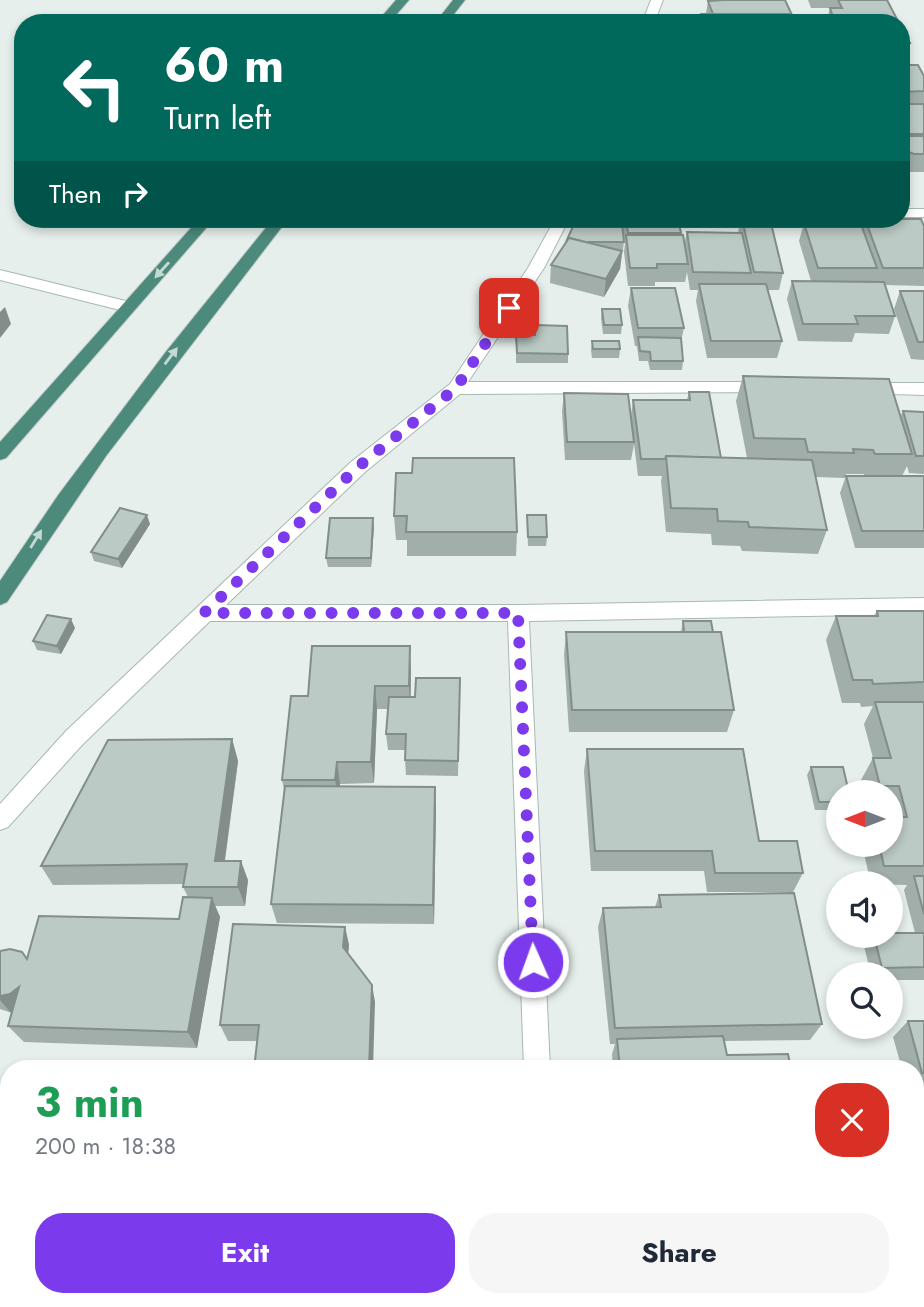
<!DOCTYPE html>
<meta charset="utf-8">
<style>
body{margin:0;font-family:Jost,sans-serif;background:#f6f6f7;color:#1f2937;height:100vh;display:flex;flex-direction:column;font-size:26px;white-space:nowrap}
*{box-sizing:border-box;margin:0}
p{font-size:23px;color:#747a83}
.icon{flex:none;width:38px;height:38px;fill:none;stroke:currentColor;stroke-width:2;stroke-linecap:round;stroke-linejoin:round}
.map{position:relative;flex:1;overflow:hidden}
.details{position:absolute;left:0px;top:1060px;width:924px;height:247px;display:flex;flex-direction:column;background:#fff;border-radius:28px 28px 0 0;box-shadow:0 4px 10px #0003}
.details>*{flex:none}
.guide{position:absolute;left:14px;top:14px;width:896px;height:214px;border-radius:28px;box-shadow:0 4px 10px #0003;background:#00695c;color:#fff;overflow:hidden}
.needle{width:46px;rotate:270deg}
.tools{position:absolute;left:826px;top:780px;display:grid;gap:14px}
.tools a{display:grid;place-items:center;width:77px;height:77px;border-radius:50%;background:#fff;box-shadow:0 4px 10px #0003;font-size:35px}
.pin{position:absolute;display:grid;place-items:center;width:60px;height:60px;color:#fff;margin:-30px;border-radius:14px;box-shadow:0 4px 10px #0006}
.me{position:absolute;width:77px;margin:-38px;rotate:358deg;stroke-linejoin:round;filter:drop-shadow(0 0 5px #0008)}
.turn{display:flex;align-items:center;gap:24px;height:147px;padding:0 35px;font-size:32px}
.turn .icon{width:91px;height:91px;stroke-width:2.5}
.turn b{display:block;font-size:49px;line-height:60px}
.then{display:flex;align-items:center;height:66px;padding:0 35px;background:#0003;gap:14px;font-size:26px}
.round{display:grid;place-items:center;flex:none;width:74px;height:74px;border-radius:28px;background:#f6f6f7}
.headline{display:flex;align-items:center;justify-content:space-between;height:119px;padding:0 35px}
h1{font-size:42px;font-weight:700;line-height:52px;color:#1e9e55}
.cta{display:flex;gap:14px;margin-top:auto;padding:14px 35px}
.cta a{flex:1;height:80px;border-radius:28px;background:#7c3aed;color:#fff;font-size:28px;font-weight:700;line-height:80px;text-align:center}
.cta a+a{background:#f6f6f7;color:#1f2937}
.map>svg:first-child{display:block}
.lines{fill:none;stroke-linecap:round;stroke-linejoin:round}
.minor-casing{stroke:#a8b8b2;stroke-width:2}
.trunk-casing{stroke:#c2cac8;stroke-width:2}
.minor{fill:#fff;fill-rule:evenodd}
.trunk{fill:#4c8a7c;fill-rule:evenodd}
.wall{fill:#a1aea9}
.shaded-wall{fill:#838d89}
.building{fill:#bbcac4;stroke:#838d89;stroke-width:2}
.oneway{fill:#c4d9d4}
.route{stroke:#7c3aed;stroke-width:12;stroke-dasharray:0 21.6}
</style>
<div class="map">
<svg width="924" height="1307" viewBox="0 0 924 1307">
<rect width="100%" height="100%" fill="#e6efeb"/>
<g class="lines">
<defs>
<g id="minor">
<path d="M651,0h12l-9,23h-12z"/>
<rect x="901" y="209" width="23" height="8"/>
<path d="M555,219h14l-25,49 -76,114h301l9,6 -3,4 -315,2 -95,78 -139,133h292l406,-7v16l-395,7 21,448h-26l-16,-448h-298l-128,124 -74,82 -8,3v-26l66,-73 285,-269 99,-78 78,-116z"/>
<path d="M0,270l134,33 2,4 -8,5 -128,-32z"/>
<path d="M864,383h60v12l-66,-2 -3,-4 3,-4z"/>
<rect x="532" y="1298" width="30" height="9"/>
</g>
<g id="trunk">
<path d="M396,0h13l-20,23h-13z"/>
<path d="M453,0h12l-18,23h-12z"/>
<path d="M199,219h15l-208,239 -6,2v-18z"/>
<path d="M273,219h15l-182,237 -99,146 -7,3v-24l59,-87 106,-141z"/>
</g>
</defs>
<!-- minor casing -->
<use href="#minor" class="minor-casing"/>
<!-- trunk casing -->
<use href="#trunk" class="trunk-casing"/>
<!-- minor -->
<use href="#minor" class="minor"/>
<!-- trunk -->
<use href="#trunk" class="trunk"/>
</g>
<!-- wall -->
<g class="wall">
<path d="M808,0h79l12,23h-73l4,-15h-19z"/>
<path d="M708,1l87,22h-96l2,-9h5z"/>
<path d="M901,27l9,16 -5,16h-4z"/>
<path d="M901,65l23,11v96h-16l-7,-3z"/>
<path d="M623,219h55l2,16 4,9 3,-12 51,1 2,-14h30l13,54 -4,17h-11l14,51 -5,17h-70l-11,-57 2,-11h-8l-3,-18 -2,10h-30v4h-27l-4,-34 1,-8 -3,-18z"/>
<path d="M833,219h26l4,9 2,-9 59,7v60l-39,-1 10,31 -6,18 -34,-1 -3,9 -54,-1 -11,-42 5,-18h19l-12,-40 5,-18h28z"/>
<path d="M566,242h58l-4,27 -16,28 -54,-14 1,-18z"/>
<path d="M631,288l53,40 -3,13 2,20 -1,9h-32l-2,-9h-9l-2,-15h-2l-7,-40z"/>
<path d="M900,291h24v69l-13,-1 -17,-50z"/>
<path d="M602,309l20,16 -1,9h-18l-2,-16z"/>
<path d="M535,325l33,29v9h-52v-28h18z"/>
<path d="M592,341l28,8 -1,9h-27l-1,-8z"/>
<path d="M743,376l157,41 3,-6 21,1v62l-15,-1 -2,-7 -5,10h22v72h-69l-15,-55 6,-17h18v-2h-18l-1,4 -29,-1 11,53 -9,24 -76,-3 -2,-5 -28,-1 -1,-11 -45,-2 -5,-51 1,-5h-24l-4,-32 -3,16h-66l-3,-49 2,-18 67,23 2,-16h54l2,-8 32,66h26l-11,-57z"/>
<path d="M396,473l121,59 -1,24h-109v-16h-11l-2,-24z"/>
<path d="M527,515l20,22 -1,9h-18z"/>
<path d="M150,524l-28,44 -28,-7 -3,-9z"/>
<path d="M374,527l-3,40h-43l-2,-9z"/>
<path d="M877,611h47v369h-33v-5h-20l-7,-29 8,-10h19l24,-3 -11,-43 3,-5 -36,-1 -9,-39h29v-52h-27l-3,-13 12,-22 -9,-34 9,-18 -12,1 -1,-4h-18l-16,-63 10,-24h38z"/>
<path d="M683,621l30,11 21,78 -7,22h-158l-5,-77 2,-23h115z"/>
<path d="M75,628l-14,26 -24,-4 -4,-9z"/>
<path d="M411,669v28h4l45,-19 -2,98 -52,-1 -1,-15v-10h-17l-2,-16 2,-25h-11l-3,74 -34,1v2l95,1 1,21 -2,116 -157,-1 -6,-19 13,-115 -2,-9 26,-84z"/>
<path d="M232,739l6,22 -13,100 23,19 -3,26h-30l5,11 -23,131 -173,-6 -16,-16 4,-13 -12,-4v-58l27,7 152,-39 9,-22 -5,-10 1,-3 -131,1 -12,-19z"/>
<path d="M587,749l172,92 44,32 -10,19h-86l-3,-21h-113l-7,-100z"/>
<path d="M811,767l27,26v17h-23l-8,-35z"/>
<path d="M659,895l163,129 -12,16 -86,1 3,14 64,14h-178l-1,-15 3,-10h-5l-12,-117 5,-19 52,-1z"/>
<path d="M345,927l4,18 -1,8 27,49 -118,39h-29l-8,-16z"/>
<path d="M908,1021h16v66h-9v-18h-13l-9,-32z"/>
<path d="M212,1298h166l-1,3h-162z"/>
<path d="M614,1298h266l1,9h-267z"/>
</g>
<!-- shaded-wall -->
<g class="shaded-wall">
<path d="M622,251l-2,18 -16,28 2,-18z"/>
<path d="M5,307l6,17 -11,14v-26z"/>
<path d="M147,515l3,9 -28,44 -4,-9z"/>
<path d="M373,518l1,9 -3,40v-9z"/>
<path d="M71,619l4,9 -14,26 -4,-8z"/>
<path d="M410,646l1,23 -1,40 -1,-23z"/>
<path d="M375,686l2,23 -3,74 -3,-21z"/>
<path d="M232,739l6,22 -16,119 -7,-19z"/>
<path d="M337,762l3,22 -1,17 -4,-21z"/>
<path d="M435,787l1,21 -2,116 -1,-19z"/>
<path d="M241,861l7,19 -3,26 -7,-19z"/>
<path d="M212,898l8,19 -23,131 -9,-16z"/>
<path d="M345,927l4,18 -2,20 -4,-18z"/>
<path d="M372,985l3,17 -2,67h-4z"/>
<path d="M19,987l-7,27 -12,-14v-4z"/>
<path d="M165,1302l7,5h-8z"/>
</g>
<!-- building -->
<g class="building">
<path d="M724,0h61l7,15 -1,-1h-78l-5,-13z"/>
<path d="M838,0h49l12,23h-63l-2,-5 38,-1h-39l-3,-9h12z"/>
<path d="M701,14h90l4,9h-92z"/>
<path d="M901,27l9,16h-9z"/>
<path d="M901,65h17l6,11v15l-23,1z"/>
<rect x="901" y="104" width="23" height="30"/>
<path d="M901,136h23v18h-10l-13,-5z"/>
<path d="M626,219h52l3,14h-53z"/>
<path d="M742,219h28l13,54 -29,-1z"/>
<path d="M834,219h25l18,49h-59l-14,-45h31z"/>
<path d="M865,219h56l3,7v42h-41z"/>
<path d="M574,224h48l2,18h-39l-16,-4 -3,4z"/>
<path d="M687,232l55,1 9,40 -58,-1z"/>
<path d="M626,235h57l5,29h-31v4h-27z"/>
<path d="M569,238l53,13 -16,28 -55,-14z"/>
<path d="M792,281l92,1 11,34h-40l3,8h-55z"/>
<path d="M699,284h67l16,57h-71z"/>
<path d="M631,288h44l9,40h-46z"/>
<path d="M900,291h24v51h-6z"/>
<path d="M602,309h18l2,16h-18z"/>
<path d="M535,325l32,1 1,28 -51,-1 -1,-18h19z"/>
<path d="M638,337l43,1 2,23h-32l-1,-9 -10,-1z"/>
<path d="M592,341h27l1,8h-27z"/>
<path d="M743,376l146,3 23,75h-37l-2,-4 -20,-1 1,4 -46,-1 -3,-13 -51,-1z"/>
<path d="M689,392h20l12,66 -55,-2 -1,3h-24l-8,-59h57z"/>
<path d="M564,393l64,1 6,48h-67z"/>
<path d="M903,411l21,1v44h-8z"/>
<path d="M666,456l146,4 15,70 -78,-3 -1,-5 -30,-1 -1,-12 -46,-1z"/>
<path d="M413,458h101l3,74h-111l1,-16h-13l2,-43h16z"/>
<path d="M846,476h78v55h-62z"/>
<path d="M120,508l27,7 -29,44 -27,-7z"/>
<path d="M527,515h19l1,22h-19z"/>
<path d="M330,518h43l-2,40h-45z"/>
<path d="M877,611h47v71l-51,2 -1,-4h-19l-17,-64h42z"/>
<path d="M47,615l24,4 -14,27 -24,-5z"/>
<path d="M683,621h28l2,11h-29z"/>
<path d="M566,632h155l13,78h-162z"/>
<path d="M312,646h98l-1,40h-34l-4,76h-34l-2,18h-53l9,-84h17z"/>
<path d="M416,678h44l-2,83 -53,-1 1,-26h-20l3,-37h26z"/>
<path d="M875,702h49v164h-40l-5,-21h12v-28h16l-8,-31h-19l-7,-28h18z"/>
<path d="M232,739l-17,122h26l-3,26h-55l4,-23 -146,2 67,-126z"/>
<path d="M587,749h156l16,92h38l6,32h-88l-3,-22h-117z"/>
<path d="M811,767h32l6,26h-11v9h-19z"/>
<path d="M285,786l150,1 -2,118 -162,-1z"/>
<path d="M914,876h10v38z"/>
<path d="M794,893l28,131 -207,4 -12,-120 58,-1 -2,-12z"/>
<path d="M183,897l29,1 -24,134 -180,-6 11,-39 -9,7 -10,2v-45l10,-2 12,3 5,7 12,-43 140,3z"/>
<path d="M233,924l112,3 -2,20 29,38 -3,84h-115l5,-44h-39z"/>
<path d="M891,933h33v34l-42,1 -8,-32h17z"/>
<path d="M908,1021h16v52h-2z"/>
<path d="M723,1036l4,19 61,-1 3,15h-171l-3,-30z"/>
<path d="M9,1221v30h-7z"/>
<path d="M622,1298h258l1,9h-258z"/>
<path d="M165,1302l-1,5h-81v-4z"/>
</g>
<!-- one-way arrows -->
<defs><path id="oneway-solid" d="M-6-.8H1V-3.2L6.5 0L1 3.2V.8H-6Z" transform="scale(1.75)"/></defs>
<g class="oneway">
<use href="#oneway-solid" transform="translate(162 270) rotate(132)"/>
<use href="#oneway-solid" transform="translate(171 356) rotate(-53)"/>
<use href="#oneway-solid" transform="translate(36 539) rotate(-58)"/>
</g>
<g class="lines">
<!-- route -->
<path class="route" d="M509,308l-53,80 -98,79 -154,146h314l15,349"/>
</g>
</svg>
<div class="tools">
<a><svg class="needle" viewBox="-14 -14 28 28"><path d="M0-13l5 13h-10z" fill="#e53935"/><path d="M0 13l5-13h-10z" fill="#747a83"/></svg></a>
<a><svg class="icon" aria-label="sound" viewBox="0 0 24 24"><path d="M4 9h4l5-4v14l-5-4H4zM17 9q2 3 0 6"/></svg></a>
<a><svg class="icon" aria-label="search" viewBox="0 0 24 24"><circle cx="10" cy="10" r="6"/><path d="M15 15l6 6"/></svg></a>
</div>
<div class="pin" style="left:509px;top:308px;background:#d93025"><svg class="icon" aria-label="arrive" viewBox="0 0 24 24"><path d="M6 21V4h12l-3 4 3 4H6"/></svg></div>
<svg class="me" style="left:533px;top:962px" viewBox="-20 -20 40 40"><circle r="17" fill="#7c3aed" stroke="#fff" stroke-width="3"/><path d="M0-11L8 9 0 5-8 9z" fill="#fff"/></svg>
<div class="guide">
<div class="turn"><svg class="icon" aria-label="left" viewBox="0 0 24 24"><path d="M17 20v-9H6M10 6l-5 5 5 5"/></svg><div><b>60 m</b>Turn left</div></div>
<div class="then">Then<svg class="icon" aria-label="right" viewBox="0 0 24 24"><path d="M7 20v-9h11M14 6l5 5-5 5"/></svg></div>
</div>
<section class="details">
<div class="headline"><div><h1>3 min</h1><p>200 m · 18:38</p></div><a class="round" style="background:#d93025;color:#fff"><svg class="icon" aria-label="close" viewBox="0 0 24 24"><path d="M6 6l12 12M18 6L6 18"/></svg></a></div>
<div class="cta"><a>Exit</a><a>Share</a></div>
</section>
</div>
